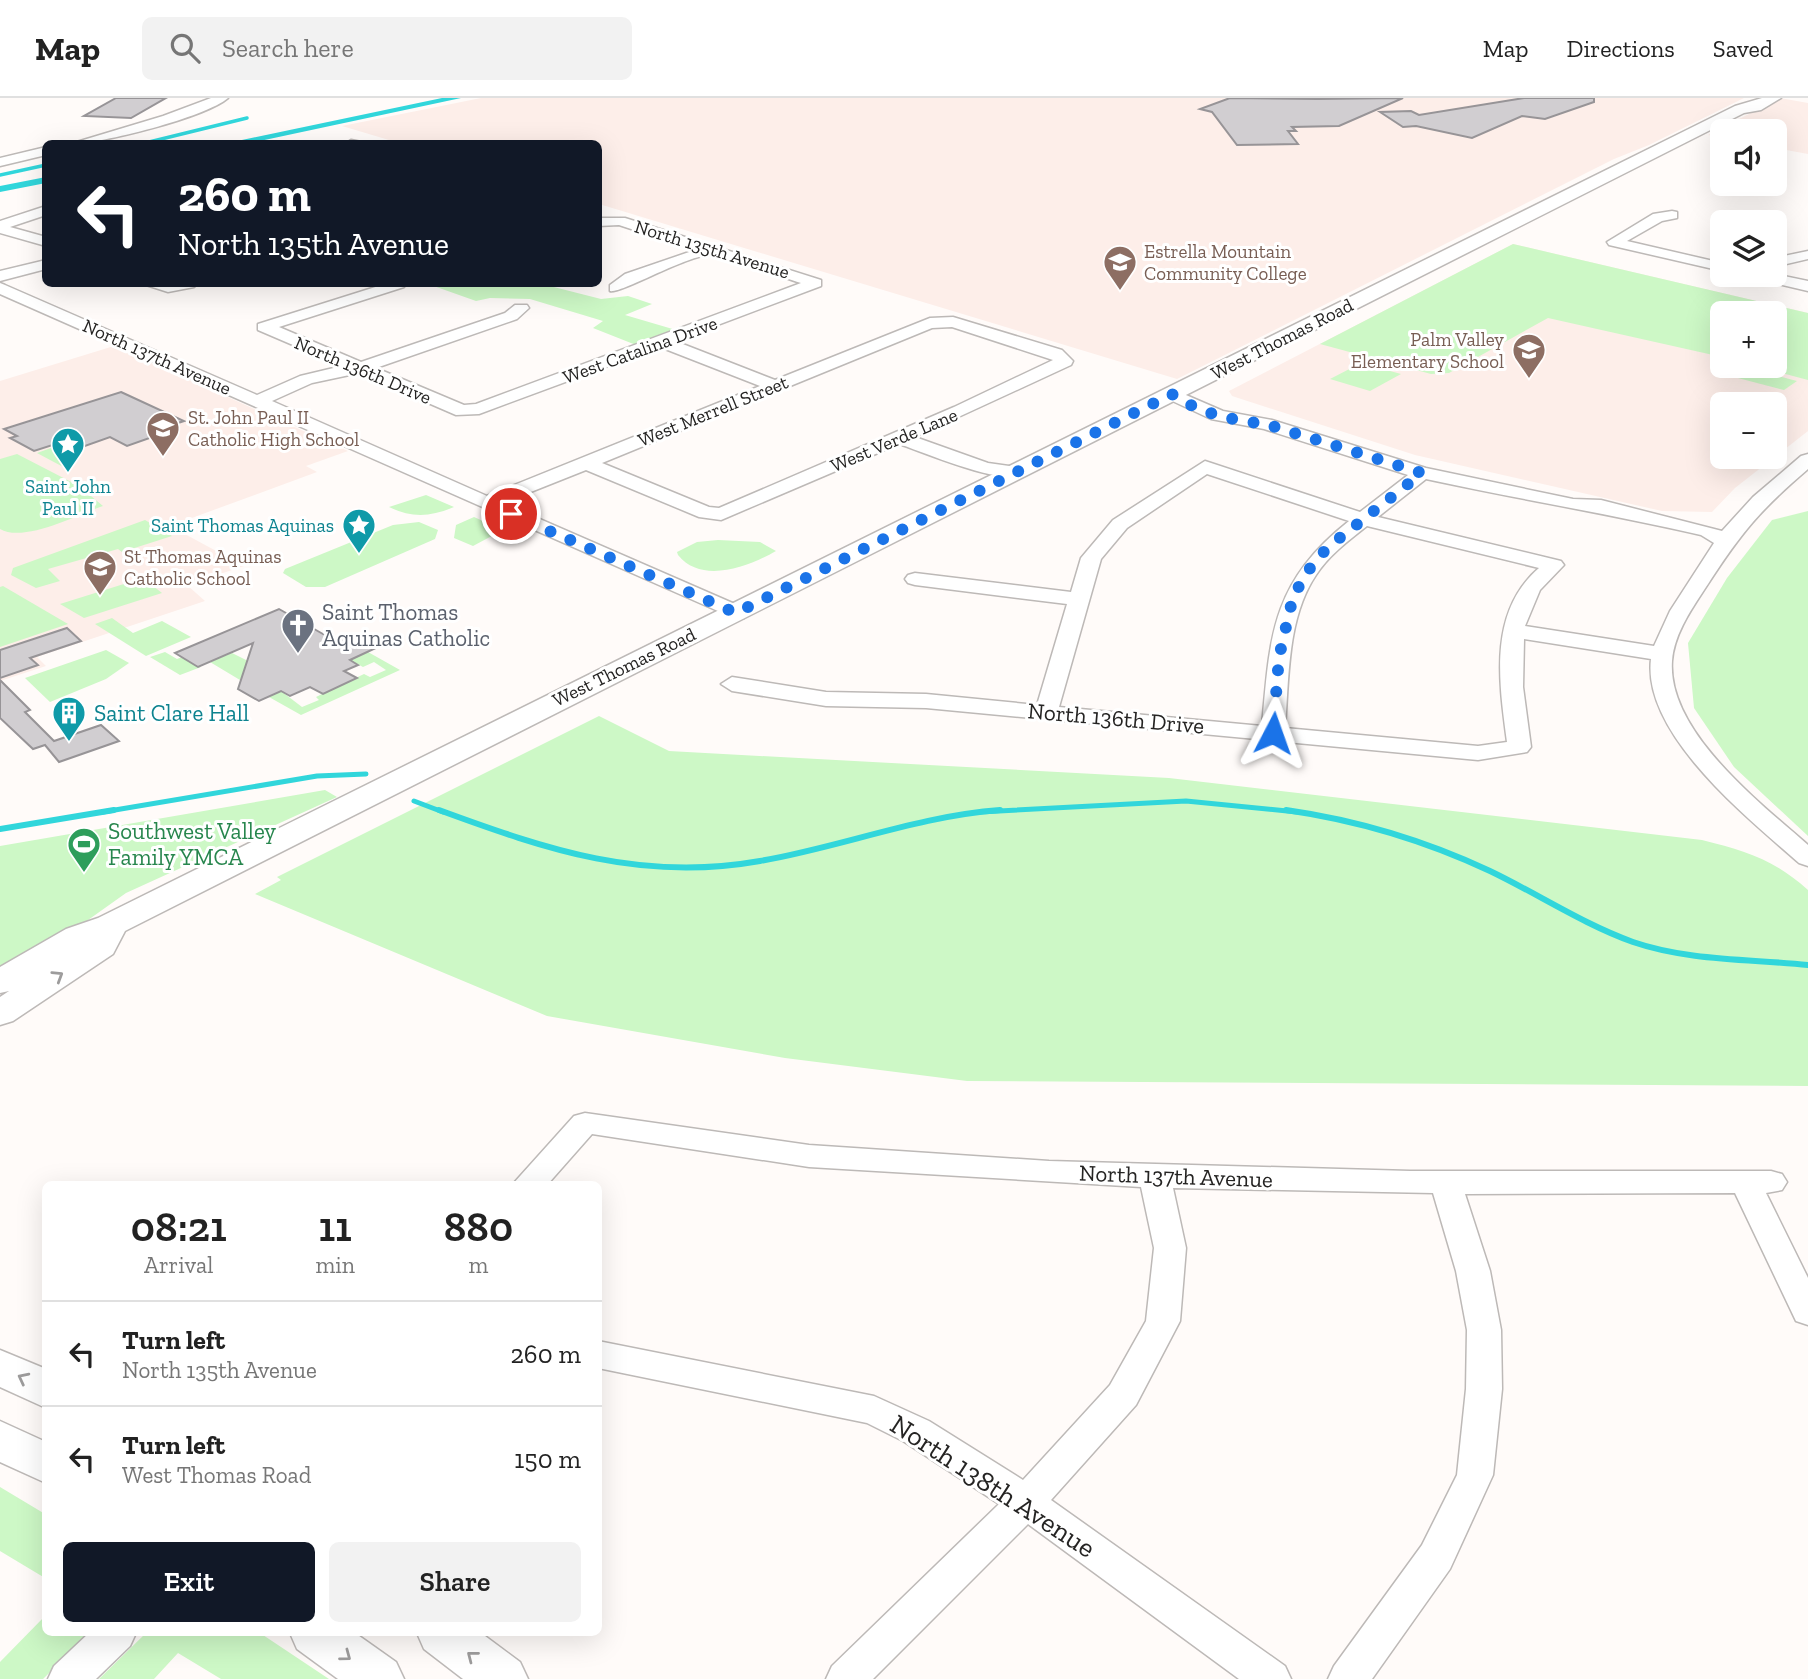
<!DOCTYPE html>
<meta charset="utf-8">
<style>
body{margin:0;font-family:"Zilla Slab",serif;background:#f2f2f2;color:#222;height:100vh;display:flex;flex-direction:column;font-size:26px;white-space:nowrap}
*{box-sizing:border-box;margin:0}
p{font-size:23px;color:#767676}
.icon{flex:none;width:38px;height:38px;fill:none;stroke:currentColor;stroke-width:2;stroke-linecap:round;stroke-linejoin:round}
.map{position:relative;flex:1;overflow:hidden}
.side{position:absolute;left:42px;top:1083px;width:560px;height:455px;display:flex;flex-direction:column;background:#fff;border-radius:10px;box-shadow:0 7px 28px #0002}
.side>*{flex:none}
.hud{position:absolute;left:42px;top:42px;width:560px;height:147px;border-radius:10px;box-shadow:0 7px 28px #0002;background:#111827;color:#fff;overflow:hidden}
.fabs{position:absolute;left:1710px;top:21px;display:grid;gap:14px}
.fabs a{display:grid;place-items:center;width:77px;height:77px;border-radius:10px;background:#fff;box-shadow:0 7px 28px #0002;font-size:35px}
.pin{position:absolute;display:grid;place-items:center;width:60px;height:60px;color:#fff;margin:-30px;border:4px solid #fff;border-radius:50%;box-shadow:0 2px 7px #0007}
.me{position:absolute;width:77px;margin:-38px;rotate:4deg;stroke-linejoin:round;filter:drop-shadow(0 0 5px #0008)}
.turn{display:flex;align-items:center;gap:24px;height:147px;padding:0 21px;font-size:32px}
.turn .icon{width:91px;height:91px;stroke-width:2.5}
.turn b{display:block;font-size:49px;line-height:60px}
.eta{display:flex;justify-content:space-evenly;align-items:center;height:119px;text-align:center}
.eta b{font-size:42px;font-weight:600;line-height:49px}
.action{display:flex;gap:14px;margin-top:auto;padding:14px 21px}
.action a{flex:1;height:80px;border-radius:10px;background:#111827;color:#fff;font-size:28px;font-weight:600;line-height:80px;text-align:center}
.action a+a{background:#f2f2f2;color:#222}
ul{padding:0;list-style:none}
li{display:flex;align-items:center;gap:21px;height:105px;padding:0 21px;border-top:2px solid #e0e0e0}
li div{flex:1}
li b{display:block;font-size:26px}
li em{font-style:normal}
header{display:flex;align-items:center;gap:42px;box-sizing:border-box;height:98px;padding:0 35px;background:#fff;border-bottom:2px solid #e0e0e0}
header strong{font-size:33px}
nav{display:flex;gap:38px;margin-inline-start:auto;font-size:24px}
.search{width:490px;height:63px;background:#f2f2f2;display:flex;align-items:center;gap:18px;box-sizing:border-box;padding:0 24px;border-radius:10px;color:#767676;font-size:26px}
.map>svg:first-child{display:block}
.education{fill:#fdeee9;fill-rule:evenodd}
.green{fill:#cdf8c6}
.lines{fill:none;stroke-linecap:round;stroke-linejoin:round}
.stream-far2{stroke:#31d6db;stroke-width:3.5}
.stream-far1{stroke:#31d6db;stroke-width:5}
.stream{stroke:#31d6db;stroke-width:6}
.canal{fill:#31d6db;fill-rule:evenodd}
.building{fill:#d1ced1;stroke:#979497;stroke-width:2}
.minor-casing{stroke:#bdb9b7;stroke-width:3}
.major-casing{stroke:#bdb9b7;stroke-width:3}
.minor{fill:#fff;fill-rule:evenodd}
.major{fill:#fff;fill-rule:evenodd}
.oneway{stroke:#9d9c9c}
.route{stroke:#1a73e8;stroke-width:12;stroke-dasharray:0 21.6}
.labels{text-anchor:middle;dominant-baseline:central;stroke-width:6;stroke-linejoin:round;paint-order:stroke}
.far-street-label{font-size:19px;fill:#252423;stroke:#fff}
.far-education-label{font-size:19px;fill:#785e54;stroke:#fff;text-anchor:start}
.far-culture-label{font-size:19px;fill:#0d838f;stroke:#fff}
.worship-label{font-size:23px;fill:#5b616d;stroke:#fff;text-anchor:start}
.culture-label{font-size:23px;fill:#0d838f;stroke:#fff;text-anchor:start}
.street-label{font-size:23px;fill:#252423;stroke:#fff}
.leisure-label{font-size:23px;fill:#27864d;stroke:#fff;text-anchor:start}
.near-street-label{font-size:28px;fill:#252423;stroke:#fff}
</style>
<header>
<strong>Map</strong>
<div class="search"><svg class="icon" aria-label="search" viewBox="0 0 24 24"><circle cx="10" cy="10" r="6"/><path d="M15 15l6 6"/></svg>Search here</div>
<nav><a>Map</a><a>Directions</a><a>Saved</a></nav>
</header>
<div class="map">
<svg width="1808" height="1581" viewBox="0 0 1808 1581">
<rect width="100%" height="100%" fill="#fffbf9"/>
<!-- education -->
<g class="education">
<path d="M481,0h1263l-95,47 -35,14 -437,220 -578,-175 -1,-60 -199,-1 -57,-17z"/>
<path d="M1780,0l28,5v51l-33,-6 -1,-17h-52v7l-14,-3z"/>
<path d="M1513,146l295,69v118l-73,57 -23,24 -50,-1 -247,-56 -183,-59 -3,-5zM1722,215h52v53h-52zM1722,306h52v53h-52z"/>
<path d="M114,248l234,105 -42,15 11,6 -147,54 74,40 -57,19 18,16 -168,56 9,9 -46,15v-300z"/>
</g>
<!-- green -->
<g class="green">
<path d="M1513,146l295,69v67l-53,-14h19v-53h-52v44l-174,-39 -99,55 -18,1 -111,-30z"/>
<path d="M428,186h114l59,15 27,-3 24,8 -27,11 51,15 -40,15 -43,-17 10,-7 -73,-22 -40,-1 -14,3z"/>
<path d="M1361,265l40,11 -31,17 -40,-12z"/>
<path d="M1747,270l50,13 -13,9 -50,-13z"/>
<path d="M62,346l19,6 -14,19 -30,-16z"/>
<path d="M17,356l62,32 24,20c-26,9 -79,37 -103,23v-70z"/>
<path d="M426,397l28,12c-23,10 -43,11 -65,0z"/>
<path d="M1808,413v325l-74,-69 -40,-59 -6,-65 39,-65 45,-58z"/>
<path d="M474,419l29,13 -30,16 -19,-8 2,-13z"/>
<path d="M145,422l27,16 -50,16 -4,-3 -70,20 12,12 -24,7 -25,-13 2,-7z"/>
<path d="M419,424l19,8 -3,9 -110,48h-19l-23,-14 2,-4 108,-44z"/>
<path d="M718,442l42,2 16,9c-26,15 -74,34 -98,4l-1,-3 20,-10z"/>
<path d="M143,480l19,15 -78,25 -24,-14z"/>
<path d="M3,488l65,38 -68,23v-60z"/>
<path d="M112,520l21,15 29,-12 29,16 -45,19 -51,-32z"/>
<path d="M106,552l23,13 -23,16 -56,23 -25,-24z"/>
<path d="M165,554l12,7 5,-2 19,10 -21,8 -30,-18z"/>
<path d="M368,554l32,18 -99,45 -32,-18 12,-6 21,16 17,-7 -3,-3 6,-3 42,-20 6,3 16,-7 -12,-8 -11,5 -13,-7z"/>
<path d="M232,555l18,9 -10,18 -30,-18z"/>
<path d="M599,618l70,35 500,27 533,62c44,11 71,19 106,50v196l-841,-5 -182,-23 -238,-42 -292,-122 26,-14 -4,-3z"/>
<path d="M325,692l12,7 -211,96 -59,42 -67,40v-129z"/>
<path d="M0,1389l45,27v64l-45,-27z"/>
<path d="M45,1518l1,17h44l-47,46h-43v-17z"/>
<path d="M146,1535h114l69,46h-108l-43,-26 -24,26h-55z"/>
</g>
<g class="lines">
<!-- stream-far2 -->
<g class="stream-far2">
<path d="M141,46l106,-26"/>
<path d="M0,77l46,-10"/>
</g>
<!-- stream-far1 -->
<g class="stream-far1">
<path d="M414,703l29,11"/>
<path d="M103,714l214,-36 49,-2"/>
<path d="M980,714l206,-11 111,11"/>
</g>
<!-- stream -->
<g class="stream">
<path d="M439,712c109,40 203,72 321,51 81,-14 158,-45 240,-51"/>
<path d="M1286,712c70,10 140,31 204,61 48,23 93,53 143,71 55,19 118,17 175,23"/>
<path d="M0,731l114,-19"/>
</g>
<!-- canal -->
<g class="canal">
<path d="M442,0h19l-215,46h-23z"/>
<path d="M46,79v6l-46,9v-6z"/>
</g>
</g>
<!-- building -->
<g class="building">
<path d="M116,0h50l-35,20 -47,-2z"/>
<path d="M1230,0l87,1 86,-1 -64,28 -47,1 4,4h-8l10,13 -61,1 -25,-33 -12,-3z"/>
<path d="M1524,0h70v4l-49,17 -23,-3 -50,22 -56,-12 -13,1 -23,-15 31,-1 8,4z"/>
<path d="M121,294l63,29 -15,5 6,3 -48,17 -17,-9 -25,9 -14,-7 -37,12 -24,-13 7,-2 -13,-7z"/>
<path d="M279,511l58,33 16,-7 25,12 -28,13 8,5 -14,6 13,7 -34,16 -13,-7 -20,9 -9,-5 -22,10 -21,-12 15,-46 -55,24 -23,-14z"/>
<path d="M67,530l14,13 -51,17 8,7 -38,13v-28z"/>
<path d="M0,582l30,30 -5,2 29,29 47,-16 18,16 -60,21 -14,-17 -12,4 -33,-31z"/>
</g>
<g class="lines">
<defs>
<g id="minor">
<path d="M211,0h17c-22,19 -127,46 -158,46l93,-28z"/>
<path d="M351,42l21,4h-27z"/>
<path d="M46,49v8l-46,11v-8z"/>
<path d="M46,108v9l-36,12 36,10v9l-46,-13v-12z"/>
<path d="M1672,113l5,1v6l-15,3 -35,20 95,22v8l-113,-26 -2,-3 46,-28z"/>
<path d="M598,120h27l196,62v6l-146,55 100,39 155,-62 23,-1 109,33 11,11 -2,4 -156,72 73,26 35,5 2,4c-15,18 -104,-21 -126,-28l-178,76 -22,-3 -113,-47 -83,33 241,105 3,5 -3,5 -8,1 -736,-325v-11l5,2 252,110 43,-19 42,-10 -84,-36v-6l127,-40h21l-2,3 -125,40 82,35 144,-49 10,-8h12l2,3 -12,11 -141,49 88,37 12,-1 325,-121c-24,-7 -66,-26 -89,-28 -22,-2 -91,39 -102,36v-6l15,-11 70,-24 -76,-25 -21,1zM952,229l101,33 -99,47 -235,101 -10,-1 -107,-44 330,-135zM660,249l100,39 -273,110 -215,-95 40,-18 47,-10 97,42 23,-1z"/>
<path d="M1808,153v8l-34,8v-9z"/>
<path d="M46,162v9l-46,12v-10z"/>
<path d="M1774,176l34,7v10l-55,-13 -3,-3z"/>
<path d="M143,186h54l-3,3 -26,5z"/>
<path d="M1172,291l51,22 49,9 154,48 147,31 28,1 121,31 31,-34 48,-41 7,-2v15c-48,41 -67,64 -100,115 -15,23 -34,49 -36,77 -5,70 88,142 136,184v21l-9,-3c-51,-45 -157,-129 -148,-204l-127,-20 -1,48 8,60 -4,5 -49,8 -552,-52 -100,-2 -94,-15 -11,-7 11,-7 94,15 100,2 111,11 30,-101 -152,-19 -7,-2 -3,-4 3,-4 7,-2 156,19 10,-34 32,-38 92,-59 155,51 48,-37 -144,-46 -53,-10 -45,-21 -3,-4 3,-4zM1207,376l142,47c-77,61 -79,113 -87,205l-203,-19 42,-148 26,-31zM1426,381c92,20 184,35 275,56l13,8 -44,68 -16,35 -129,-20 15,-36 24,-25 -3,-4 -183,-44zM1367,428l172,42c-51,44 -40,114 -32,174l-29,4 -193,-18c4,-50 2,-110 31,-153 13,-20 32,-34 51,-49z"/>
<path d="M585,1015l224,32 240,16 361,10h361l11,3 5,8 -5,8 -16,3 42,85v47l-12,-4 -61,-128 -270,1 25,77 11,59 1,59 -9,86 -43,94 -78,110h-44l6,-13 88,-121 35,-70 9,-86 1,-59 -11,-59 -23,-78 -260,-5 13,60 -6,73 -44,84 -85,95 234,166 6,13h-52l-211,-155 -155,155h-47l6,-13 167,-162 -96,-63 -36,-18 -269,-55v-27l276,55 55,25 94,59 87,-95 36,-64 8,-73 -13,-61 -332,-20 -217,-33 -45,51h-35l62,-69z"/>
<path d="M89,1535h47l-6,13 -34,33h-48l6,-13z"/>
</g>
<g id="major">
<path d="M1762,0h19l-20,12 -17,3 -1619,818 -12,23 -100,67 -13,4v-28l9,-6 -9,2v-26l66,-38 32,-11 1637,-812z"/>
<path d="M0,1252l46,19v39l-46,-21z"/>
<path d="M0,1323l46,21v41l-46,-21z"/>
<path d="M290,1535h65l41,29 8,17h-66l-41,-30z"/>
<path d="M417,1535h64l39,29 8,17h-65l-39,-30z"/>
</g>
</defs>
<!-- minor casing -->
<use href="#minor" class="minor-casing"/>
<!-- major casing -->
<use href="#major" class="major-casing"/>
<!-- minor -->
<use href="#minor" class="minor"/>
<!-- major -->
<use href="#major" class="major"/>
</g>
<!-- one-way arrows -->
<defs><path id="oneway-chevron" d="M-2-3.5L2.5 0L-2 3.5" fill="none" stroke-width="1.6" stroke-linecap="round" stroke-linejoin="round" transform="scale(1.75)"/></defs>
<g class="oneway">
<use href="#oneway-chevron" transform="translate(58 878) rotate(-32)"/>
<use href="#oneway-chevron" transform="translate(23 1280) rotate(-153)"/>
<use href="#oneway-chevron" transform="translate(346 1558) rotate(37)"/>
<use href="#oneway-chevron" transform="translate(472 1558) rotate(-142)"/>
</g>
<g class="lines">
<!-- route -->
<path class="route" d="M511,416l225,99 436,-219c27,19 62,27 94,30l156,49 -95,75 -20,24 -14,25 -14,60 -6,76"/>
</g>
<!-- icons -->
<defs>
<symbol id="university-pin" viewBox="-11 -11 22 30"><path d="M0 17L-7.5 6A9.5 9.5 0 1 1 7.5 6Z" fill="#8d6e63" stroke="#fff"/><path d="M0-5L7-2L0 1L-7-2ZM-4 1L0 2.5L4 1V4Q0 6-4 4Z" fill="#fff"/></symbol>
<symbol id="school-pin" viewBox="-11 -11 22 30"><path d="M0 17L-7.5 6A9.5 9.5 0 1 1 7.5 6Z" fill="#8d6e63" stroke="#fff"/><path d="M0-5L7-2L0 1L-7-2ZM-4 1L0 2.5L4 1V4Q0 6-4 4Z" fill="#fff"/></symbol>
<symbol id="sight-pin" viewBox="-11 -11 22 30"><path d="M0 17L-7.5 6A9.5 9.5 0 1 1 7.5 6Z" fill="#0f9aa8" stroke="#fff"/><path d="M0-6L1.8-2.2L6-1.7L2.9 1.2L3.7 5.4L0 3.3L-3.7 5.4L-2.9 1.2L-6-1.7L-1.8-2.2Z" fill="#fff"/></symbol>
<symbol id="church-pin" viewBox="-11 -11 22 30"><path d="M0 17L-7.5 6A9.5 9.5 0 1 1 7.5 6Z" fill="#6b7280" stroke="#fff"/><path d="M-1.2-6h2.4v3.5h3.3v2.4h-3.3V6h-2.4V-.1h-3.3v-2.4h3.3Z" fill="#fff"/></symbol>
<symbol id="building-pin" viewBox="-11 -11 22 30"><path d="M0 17L-7.5 6A9.5 9.5 0 1 1 7.5 6Z" fill="#0f9aa8" stroke="#fff"/><path d="M-4-6H4V6H1V3H-1V6H-4ZM-2.5-4.3h1.7v1.8h-1.7ZM.8-4.3h1.7v1.8H.8ZM-2.5-1h1.7V.8h-1.7ZM.8-1h1.7V.8H.8Z" fill="#fff"/></symbol>
<symbol id="stadium-pin" viewBox="-11 -11 22 30"><path d="M0 17L-7.5 6A9.5 9.5 0 1 1 7.5 6Z" fill="#2e9e5b" stroke="#fff"/><path d="M0-5a6.5 5 0 1 0 0 10a6.5 5 0 1 0 0-10ZM-3.5-1.8h7v3.6h-7Z" fill="#fff"/></symbol>
</defs>
<g fill-rule="evenodd">
<use href="#university-pin" x="1101" y="145" width="38" height="52"/>
<use href="#school-pin" x="1510" y="233" width="38" height="52"/>
<use href="#school-pin" x="144" y="311" width="38" height="52"/>
<use href="#sight-pin" x="49" y="327" width="38" height="52"/>
<use href="#sight-pin" x="340" y="408" width="38" height="52"/>
<use href="#school-pin" x="81" y="450" width="38" height="52"/>
<use href="#church-pin" x="279" y="508" width="38" height="52"/>
<use href="#building-pin" x="50" y="596" width="38" height="52"/>
<use href="#stadium-pin" x="65" y="727" width="38" height="52"/>
</g>
<g class="labels">
<!-- far-street labels -->
<g class="far-street-label">
<text transform="translate(712 151) rotate(17)">North 135th Avenue</text>
<text transform="translate(1282 241) rotate(-27)">West Thomas Road</text>
<text transform="translate(640 252) rotate(-20)">West Catalina Drive</text>
<text transform="translate(157 259) rotate(24)">North 137th Avenue</text>
<text transform="translate(363 272) rotate(23)">North 136th Drive</text>
<text transform="translate(713 313) rotate(-22)">West Merrell Street</text>
<text transform="translate(894 342) rotate(-23)">West Verde Lane</text>
<text transform="translate(624 569) rotate(-26)">West Thomas Road</text>
</g>
<!-- far-education labels -->
<g class="far-education-label">
<text x="1144" y="153">Estrella Mountain<tspan x="1144" dy="22">Community College</tspan></text>
<text x="1504" y="241" text-anchor="end">Palm Valley<tspan x="1504" dy="22">Elementary School</tspan></text>
<text x="188" y="319">St. John Paul II<tspan x="188" dy="22">Catholic High School</tspan></text>
<text x="124" y="458">St Thomas Aquinas<tspan x="124" dy="22">Catholic School</tspan></text>
</g>
<!-- far-culture labels -->
<g class="far-culture-label">
<text x="68" y="388">Saint John<tspan x="68" dy="22">Paul II</tspan></text>
<text x="334" y="427" text-anchor="end">Saint Thomas Aquinas</text>
</g>
<!-- worship labels -->
<g class="worship-label">
<text x="322" y="514">Saint Thomas<tspan x="322" dy="26">Aquinas Catholic</tspan></text>
</g>
<!-- culture labels -->
<g class="culture-label">
<text x="94" y="615">Saint Clare Hall</text>
</g>
<!-- street labels -->
<g class="street-label">
<text transform="translate(1116 620) rotate(5)">North 136th Drive</text>
<text transform="translate(1176 1078) rotate(2)">North 137th Avenue</text>
</g>
<!-- leisure labels -->
<g class="leisure-label">
<text x="108" y="733">Southwest Valley<tspan x="108" dy="26">Family YMCA</tspan></text>
</g>
<!-- near-street labels -->
<g class="near-street-label">
<text transform="translate(993 1388) rotate(33)">North 138th Avenue</text>
</g>
</g>
</svg>
<div class="fabs">
<a><svg class="icon" aria-label="sound" viewBox="0 0 24 24"><path d="M4 9h4l5-4v14l-5-4H4zM17 9q2 3 0 6"/></svg></a>
<a><svg class="icon" aria-label="layers" viewBox="0 0 24 24"><path d="M12 4l9 5-9 5-9-5zM3 14l9 5 9-5"/></svg></a>
<a>+</a>
<a>−</a>
</div>
<div class="pin" style="left:511px;top:416px;background:#d93025"><svg class="icon" aria-label="arrive" viewBox="0 0 24 24"><path d="M6 21V4h12l-3 4 3 4H6"/></svg></div>
<svg class="me" style="left:1273px;top:635px" viewBox="-20 -20 40 40"><path d="M0-17L14 15 0 8-14 15z" fill="#1a73e8" stroke="#fff" stroke-width="4"/></svg>
<div class="hud">
<div class="turn"><svg class="icon" aria-label="left" viewBox="0 0 24 24"><path d="M17 20v-9H6M10 6l-5 5 5 5"/></svg><div><b>260 m</b>North 135th Avenue</div></div>
</div>
<section class="side">
<div class="eta">
<div><b>08:21</b><p>Arrival</p></div>
<div><b>11</b><p>min</p></div>
<div><b>880</b><p>m</p></div>
</div>
<ul>
<li><svg class="icon" aria-label="left" viewBox="0 0 24 24"><path d="M17 20v-9H6M10 6l-5 5 5 5"/></svg><div><b>Turn left</b><p>North 135th Avenue</p></div><em>260 m</em></li>
<li><svg class="icon" aria-label="left" viewBox="0 0 24 24"><path d="M17 20v-9H6M10 6l-5 5 5 5"/></svg><div><b>Turn left</b><p>West Thomas Road</p></div><em>150 m</em></li>
</ul>
<div class="action"><a>Exit</a><a>Share</a></div>
</section>
</div>
